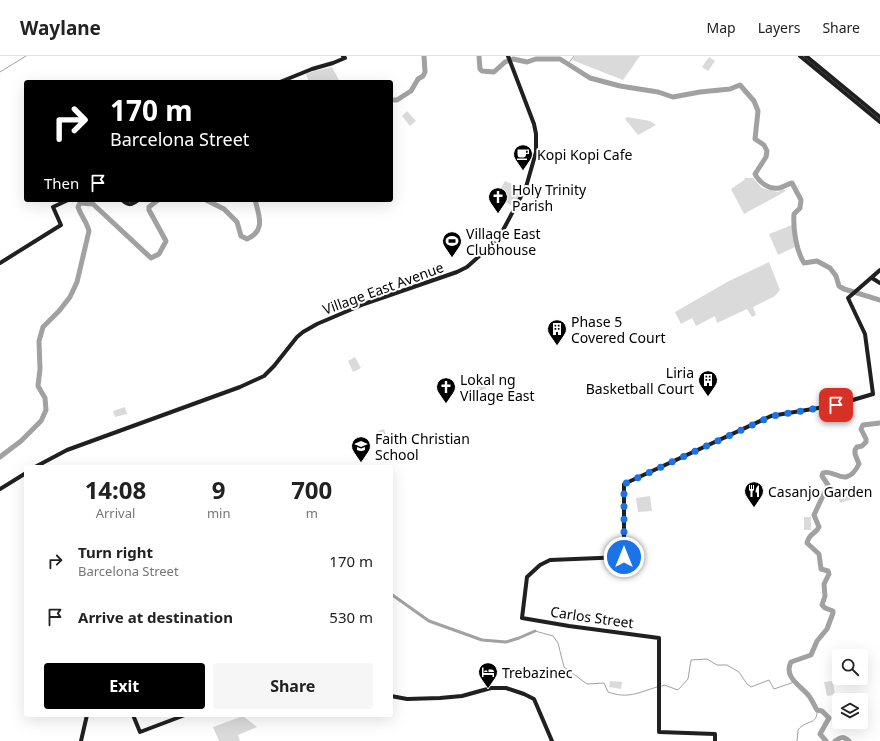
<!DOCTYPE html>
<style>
body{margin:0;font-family:"Noto Sans",sans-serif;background:#f6f6f6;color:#222;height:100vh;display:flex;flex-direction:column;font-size:15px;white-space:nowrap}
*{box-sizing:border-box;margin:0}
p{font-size:13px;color:#767676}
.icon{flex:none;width:22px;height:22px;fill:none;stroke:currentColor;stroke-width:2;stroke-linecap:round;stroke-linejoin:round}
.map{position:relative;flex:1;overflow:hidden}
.side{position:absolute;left:24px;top:409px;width:369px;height:252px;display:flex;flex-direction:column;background:#fff;border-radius:4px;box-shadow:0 4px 16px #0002}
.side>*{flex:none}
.banner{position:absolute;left:24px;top:24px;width:369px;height:122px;border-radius:4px;box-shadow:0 4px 16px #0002;background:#000;color:#fff;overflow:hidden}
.controls{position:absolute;left:832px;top:593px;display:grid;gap:8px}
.controls a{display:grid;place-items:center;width:36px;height:36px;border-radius:4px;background:#fff;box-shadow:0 4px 16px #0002;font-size:20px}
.pin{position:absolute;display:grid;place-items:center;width:34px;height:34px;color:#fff;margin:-17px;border-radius:8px;box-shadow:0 2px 6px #0006}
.me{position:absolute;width:44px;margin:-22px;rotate:0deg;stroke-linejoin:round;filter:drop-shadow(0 0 3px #0008)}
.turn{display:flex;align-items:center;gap:14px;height:84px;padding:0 20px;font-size:18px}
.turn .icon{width:52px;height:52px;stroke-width:2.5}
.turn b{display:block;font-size:28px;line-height:34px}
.then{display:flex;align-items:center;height:38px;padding:0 20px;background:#0003;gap:8px;font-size:15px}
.eta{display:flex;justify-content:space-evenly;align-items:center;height:68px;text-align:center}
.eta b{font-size:24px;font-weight:700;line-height:28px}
.button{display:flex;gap:8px;margin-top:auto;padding:8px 20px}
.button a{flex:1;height:46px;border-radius:4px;background:#000;color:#fff;font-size:16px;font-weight:700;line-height:46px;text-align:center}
.button a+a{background:#f6f6f6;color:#222}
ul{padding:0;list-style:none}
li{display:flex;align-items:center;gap:12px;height:56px;padding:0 20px}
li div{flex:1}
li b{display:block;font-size:15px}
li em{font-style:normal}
header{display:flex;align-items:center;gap:24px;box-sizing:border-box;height:56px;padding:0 20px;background:#fff;border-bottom:1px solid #e0e0e0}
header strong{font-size:19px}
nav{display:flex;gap:22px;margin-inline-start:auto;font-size:14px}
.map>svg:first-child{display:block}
.green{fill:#dadada}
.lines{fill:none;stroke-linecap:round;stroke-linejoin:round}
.stream{stroke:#a1a1a1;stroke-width:1}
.canal{stroke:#a1a1a1;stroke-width:3}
.river{stroke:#a1a1a1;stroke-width:5}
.secondary{stroke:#202020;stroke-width:4}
.route{stroke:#1a73e8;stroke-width:7;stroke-dasharray:0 12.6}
.labels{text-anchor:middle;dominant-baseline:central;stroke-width:4;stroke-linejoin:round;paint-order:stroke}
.poi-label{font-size:14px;fill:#000;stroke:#fff;text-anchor:start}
.street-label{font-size:14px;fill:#000;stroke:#fff}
</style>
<header>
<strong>Waylane</strong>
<nav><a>Map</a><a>Layers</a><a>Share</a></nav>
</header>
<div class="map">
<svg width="880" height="685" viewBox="0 0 880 685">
<rect width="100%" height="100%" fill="#fff"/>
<!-- green -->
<g class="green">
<path d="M575,0h65l-17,24 -51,-20z"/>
<path d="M709,1l6,4 -7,10 -6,-4z"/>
<path d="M332,11l8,15h-31l-3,-8 8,-3z"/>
<path d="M407,55l9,10 -6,5 -8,-10z"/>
<path d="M627,61l23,4 6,4 -18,10 -13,-16z"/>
<path d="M745,122h8l9,10 16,4 5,-3 3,2 -42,23 -13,-25 13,-9z"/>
<path d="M505,125l18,7 -10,18 -17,-9z"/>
<path d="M792,169l3,22 -17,8 -9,-21z"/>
<path d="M769,206l11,28 -5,6 -22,11 3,8 -4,2 -5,-8 -30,14 -2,-7 -19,10 -4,-8 -11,6 -6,-12 54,-31z"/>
<path d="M355,301l6,11 -8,4 -5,-11z"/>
<path d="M483,320l3,13 -8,2 -3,-13z"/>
<path d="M125,351l2,7 -12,3 -2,-6z"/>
<path d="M384,373l4,13 -6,2 -4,-13z"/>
<path d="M851,435l2,8 -13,4 -2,-9z"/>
<path d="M650,440l2,15 -14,1 -2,-14z"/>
<rect x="804" y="461" width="7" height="13"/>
<path d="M610,625l12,1 -1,7 -12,-2z"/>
<path d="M833,625l2,14 -8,1 -3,-14z"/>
<path d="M243,660l14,11 -19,8 2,6h-21l-6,-14z"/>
</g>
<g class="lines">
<!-- stream -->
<g class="stream">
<path d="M568,8l6,-8"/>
<path d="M0,16l26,-16"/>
<path d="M535,575l18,5 5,7 6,24 23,17 17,-1 4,9c20,7 29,1 49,-5"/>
<path d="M662,630l2,-1 14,5 10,-11 3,-19 16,-1 10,6h10l12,7 8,12 4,3 18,-7 5,9 20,-7"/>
<path d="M797,685l1,-11c8,-11 20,-4 19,-20"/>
</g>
<!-- canal -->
<path class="canal" d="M391,538l38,27 53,19 24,2 13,-4 16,-7"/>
<!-- river -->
<g class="river">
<path d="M479,0l1,13 2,2 12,1 11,-10 8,-3 14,3 9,-3h24l30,19 30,8 38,6 15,5 27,-5 30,-3 10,-4 14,16 4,10 -3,28 9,6 3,6 -1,6 -11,17c4,8 14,16 24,14 5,-1 8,-4 13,-5l9,17 -1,8 -6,6c-1,15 2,36 10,49l13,-2 13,7 6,8 3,10 5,3 36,11"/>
<path d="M391,44h6l14,-9 7,-12 5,-3 2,-4 -1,-16"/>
<path d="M206,144l18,9 13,13 4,14 6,3c19,-8 12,-24 8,-39"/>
<path d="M0,401l21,-16 20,-20 5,-11 -1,-12 -7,-12 2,-17 -1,-28 4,-14 16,-16 11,-14 7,-15 12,-51c-2,-9 -8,-15 -11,-24l2,-4 13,1 58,54 8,-4 7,-13 -17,-31v-3l9,-7"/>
<path d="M826,685l-6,-7 9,-16 -7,-7 -5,-1c-3,-5 -5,-10 -8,-14 -8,-10 -26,-19 -18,-34l20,-7 6,-14 10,-12 6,-16v-2l-8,-3 -3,-3 3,-9 -1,-12 5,-10 -1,-3 -7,-2 -2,-15 -12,-11c2,-10 9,-9 12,-16l-5,-12 14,-30 -6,-9 1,-3c11,-5 23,17 36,-9l-4,-10v-4l2,-3 5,-1 4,-4v-3l-5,-10 2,-4 17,-2"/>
<path d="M835,685c6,-4 8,-5 14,0"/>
</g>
<!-- secondary -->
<g class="secondary">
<path d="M800,0l80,66"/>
<path d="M806,0l74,61"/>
<path d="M280,26l32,-13 21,-6 12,-5 -2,-2"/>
<path d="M104,144h4"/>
<path d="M122,144c7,6 9,5 16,0"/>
<path d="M0,207l61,-38 -8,-18 15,-7"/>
<path d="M872,222l8,5"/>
<path d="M35,411l32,-17 173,-63 24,-11 10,-10 23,-29 6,-5 14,-8 47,-20 93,-32 10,-5 9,-8 14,-13 12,-14 24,-45 10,-35v-18l-2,-10 -26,-68"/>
<path d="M0,433l26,-16"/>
<path d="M391,640l16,3 33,-1 22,-2 29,-8h15l18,6 10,5 18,42"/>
<path d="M133,659l7,17 45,-17"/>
<path d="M81,685l6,-26"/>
<path d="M715,685v-7l-56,-2v-94l-90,-12 -47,-8 5,-41 13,-12 10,-5 74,-3v-73l147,-68 65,-11 37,-11 -8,-60 -17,-36 32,-28"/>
</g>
</g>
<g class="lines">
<!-- route -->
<path class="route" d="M624,501v-73l148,-68 64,-11"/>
</g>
<!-- icons -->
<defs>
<symbol id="cafe-pin" viewBox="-11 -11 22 30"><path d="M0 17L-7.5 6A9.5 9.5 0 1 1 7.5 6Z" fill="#000" stroke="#fff"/><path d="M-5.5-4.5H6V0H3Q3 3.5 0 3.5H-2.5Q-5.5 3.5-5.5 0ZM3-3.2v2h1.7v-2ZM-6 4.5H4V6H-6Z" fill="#fff"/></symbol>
<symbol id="church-pin" viewBox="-11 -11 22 30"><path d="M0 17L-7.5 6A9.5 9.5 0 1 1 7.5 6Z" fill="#000" stroke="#fff"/><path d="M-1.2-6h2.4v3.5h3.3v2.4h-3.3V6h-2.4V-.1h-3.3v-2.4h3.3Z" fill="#fff"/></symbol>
<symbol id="stadium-pin" viewBox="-11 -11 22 30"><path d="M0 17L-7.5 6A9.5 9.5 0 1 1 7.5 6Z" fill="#000" stroke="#fff"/><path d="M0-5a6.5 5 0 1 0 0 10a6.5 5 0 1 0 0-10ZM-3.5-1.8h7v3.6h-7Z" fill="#fff"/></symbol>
<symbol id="building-pin" viewBox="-11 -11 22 30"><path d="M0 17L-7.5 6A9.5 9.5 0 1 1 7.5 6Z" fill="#000" stroke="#fff"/><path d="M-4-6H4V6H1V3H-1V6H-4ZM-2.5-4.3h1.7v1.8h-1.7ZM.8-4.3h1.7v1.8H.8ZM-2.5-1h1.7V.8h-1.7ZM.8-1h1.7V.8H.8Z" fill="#fff"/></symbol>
<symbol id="school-pin" viewBox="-11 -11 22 30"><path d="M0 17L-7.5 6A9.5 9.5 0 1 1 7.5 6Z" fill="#000" stroke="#fff"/><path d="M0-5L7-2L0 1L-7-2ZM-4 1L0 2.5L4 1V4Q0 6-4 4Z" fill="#fff"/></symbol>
<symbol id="restaurant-pin" viewBox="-11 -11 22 30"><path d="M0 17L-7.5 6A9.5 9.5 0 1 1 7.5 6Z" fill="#000" stroke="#fff"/><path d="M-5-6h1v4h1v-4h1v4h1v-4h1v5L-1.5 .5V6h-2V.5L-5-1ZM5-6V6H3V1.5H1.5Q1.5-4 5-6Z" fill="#fff"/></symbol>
<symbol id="hotel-pin" viewBox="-11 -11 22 30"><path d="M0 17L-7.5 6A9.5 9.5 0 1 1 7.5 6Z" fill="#000" stroke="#fff"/><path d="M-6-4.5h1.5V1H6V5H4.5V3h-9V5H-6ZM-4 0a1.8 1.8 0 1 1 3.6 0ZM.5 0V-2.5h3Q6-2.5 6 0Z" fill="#fff"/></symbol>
</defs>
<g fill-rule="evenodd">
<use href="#cafe-pin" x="512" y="87" width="22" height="30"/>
<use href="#church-pin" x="487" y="130" width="22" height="30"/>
<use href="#stadium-pin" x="441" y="174" width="22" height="30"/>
<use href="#building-pin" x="546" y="262" width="22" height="30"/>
<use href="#building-pin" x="697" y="313" width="22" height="30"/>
<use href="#church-pin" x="435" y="320" width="22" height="30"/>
<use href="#school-pin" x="350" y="379" width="22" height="30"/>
<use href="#restaurant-pin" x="743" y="424" width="22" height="30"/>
<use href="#hotel-pin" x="477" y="605" width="22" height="30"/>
</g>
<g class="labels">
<!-- poi labels -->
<g class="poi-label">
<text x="537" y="98">Kopi Kopi Cafe</text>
<text x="512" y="133">Holy Trinity<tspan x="512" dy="16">Parish</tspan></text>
<text x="466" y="177">Village East<tspan x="466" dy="16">Clubhouse</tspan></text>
<text x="571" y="265">Phase 5<tspan x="571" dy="16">Covered Court</tspan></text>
<text x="694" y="316" text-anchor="end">Liria<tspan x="694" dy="16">Basketball Court</tspan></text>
<text x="460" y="323">Lokal ng<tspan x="460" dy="16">Village East</tspan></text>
<text x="375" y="382">Faith Christian<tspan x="375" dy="16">School</tspan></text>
<text x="768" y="435">Casanjo Garden</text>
<text x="502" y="616">Trebazinec</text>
</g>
<!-- street labels -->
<g class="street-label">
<text transform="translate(383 232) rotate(-20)">Village East Avenue</text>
<text transform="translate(592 561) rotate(8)">Carlos Street</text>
</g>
</g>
</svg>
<div class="controls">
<a><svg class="icon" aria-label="search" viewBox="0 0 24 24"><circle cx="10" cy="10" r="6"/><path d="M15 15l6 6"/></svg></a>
<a><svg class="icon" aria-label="layers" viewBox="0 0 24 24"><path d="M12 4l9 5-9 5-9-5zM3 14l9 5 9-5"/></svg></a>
</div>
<div class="pin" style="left:836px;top:349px;background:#d93025"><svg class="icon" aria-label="arrive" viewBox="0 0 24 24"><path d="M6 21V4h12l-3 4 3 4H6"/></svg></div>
<svg class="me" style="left:624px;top:501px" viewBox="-20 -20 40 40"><circle r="17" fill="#1a73e8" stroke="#fff" stroke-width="3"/><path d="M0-11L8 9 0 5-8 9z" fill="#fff"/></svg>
<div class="banner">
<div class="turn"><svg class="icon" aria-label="right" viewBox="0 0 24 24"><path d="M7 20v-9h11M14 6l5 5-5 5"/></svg><div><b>170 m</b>Barcelona Street</div></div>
<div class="then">Then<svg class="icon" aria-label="arrive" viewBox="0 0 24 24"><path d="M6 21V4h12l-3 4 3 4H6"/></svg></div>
</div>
<section class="side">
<div class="eta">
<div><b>14:08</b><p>Arrival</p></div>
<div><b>9</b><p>min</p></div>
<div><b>700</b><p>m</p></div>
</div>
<ul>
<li><svg class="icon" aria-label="right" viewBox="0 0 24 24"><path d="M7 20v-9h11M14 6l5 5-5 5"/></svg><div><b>Turn right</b><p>Barcelona Street</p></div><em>170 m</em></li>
<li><svg class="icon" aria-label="arrive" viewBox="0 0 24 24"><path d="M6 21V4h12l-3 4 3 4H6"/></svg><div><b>Arrive at destination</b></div><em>530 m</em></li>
</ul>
<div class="button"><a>Exit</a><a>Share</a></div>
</section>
</div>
